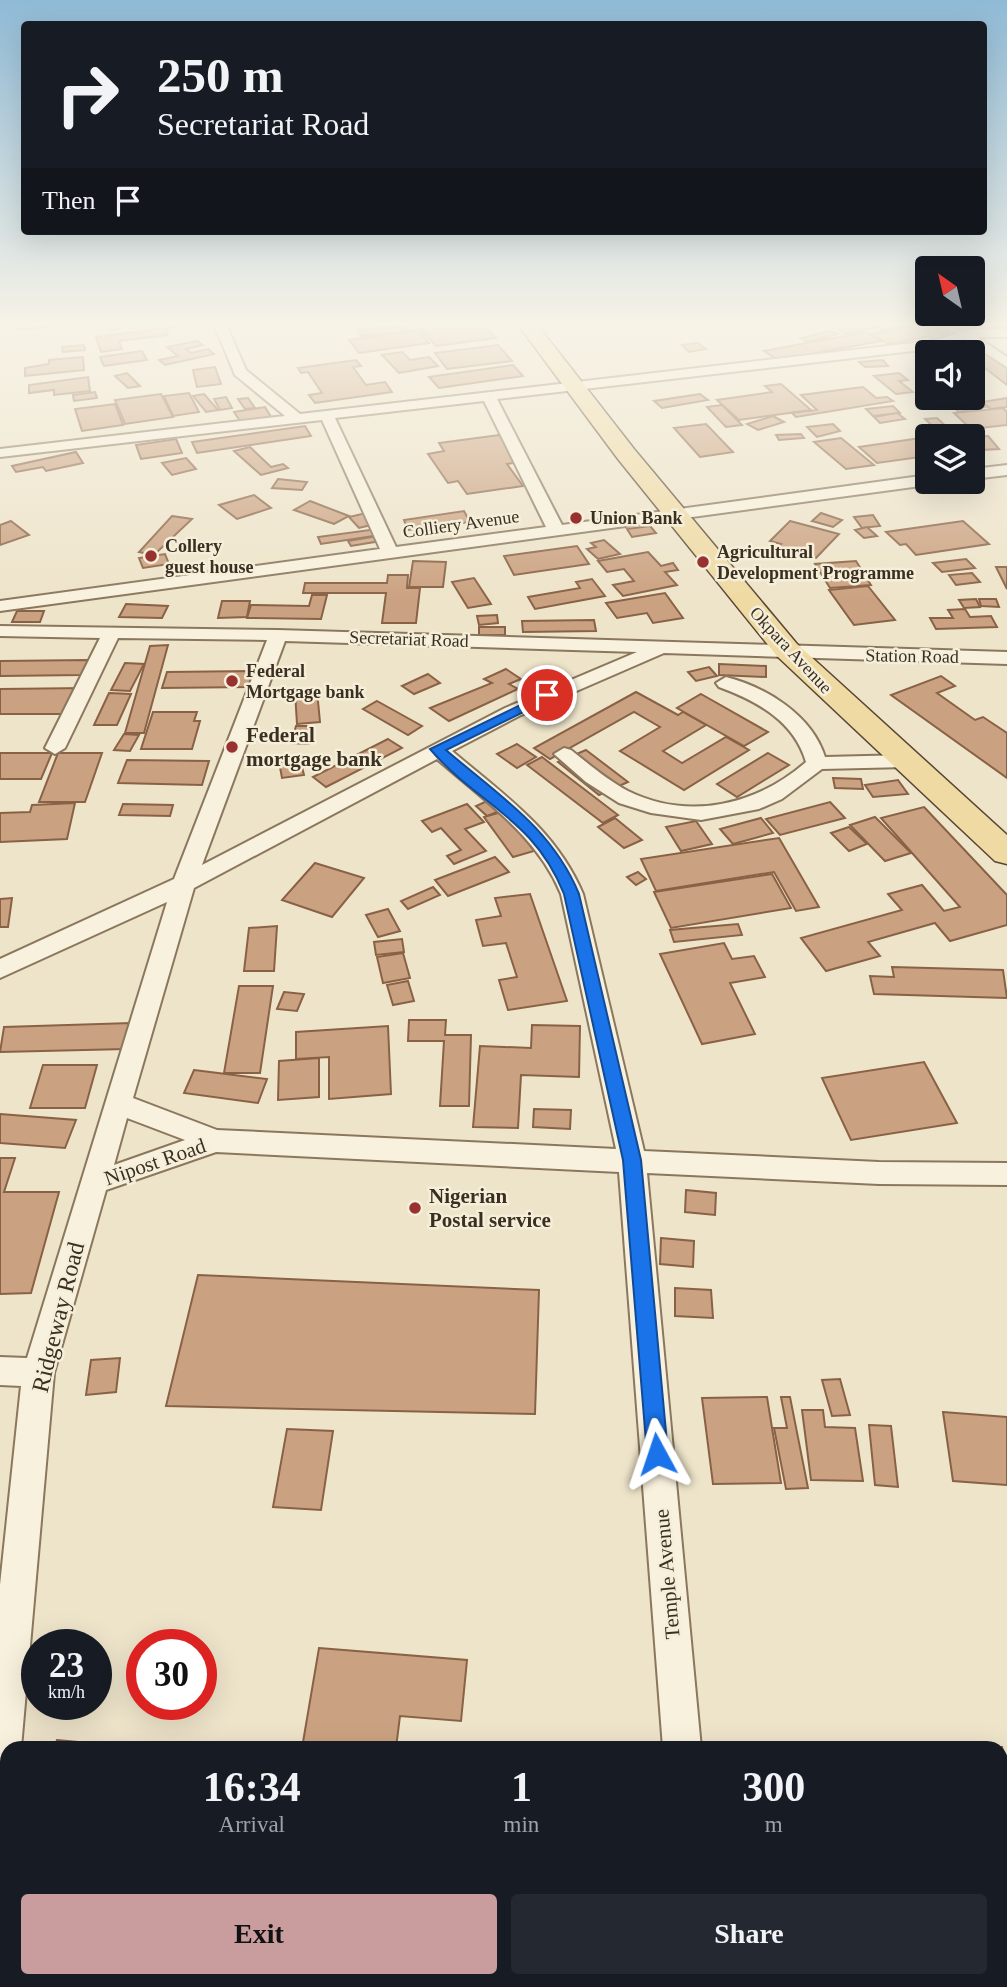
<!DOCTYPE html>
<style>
body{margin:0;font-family:"Times New Roman",serif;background:#242831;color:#f1f3f6;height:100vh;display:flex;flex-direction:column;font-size:26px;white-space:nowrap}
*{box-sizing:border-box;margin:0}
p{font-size:23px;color:#9ea1a6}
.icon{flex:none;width:38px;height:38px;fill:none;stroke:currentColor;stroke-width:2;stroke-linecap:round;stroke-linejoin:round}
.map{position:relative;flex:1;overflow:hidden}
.drawer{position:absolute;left:0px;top:1741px;width:1008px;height:247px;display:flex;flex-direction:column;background:#171b24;border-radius:21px 21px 0 0;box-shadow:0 7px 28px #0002}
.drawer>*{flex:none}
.banner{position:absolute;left:21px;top:21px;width:966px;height:214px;border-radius:7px;box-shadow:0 7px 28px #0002;background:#171b24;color:#f1f3f6;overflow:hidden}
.needle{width:46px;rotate:326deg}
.buttons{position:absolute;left:915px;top:256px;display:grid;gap:14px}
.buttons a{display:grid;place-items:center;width:70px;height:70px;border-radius:7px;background:#171b24;box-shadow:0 7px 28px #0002;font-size:35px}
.speed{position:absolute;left:21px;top:1629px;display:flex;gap:14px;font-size:35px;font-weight:700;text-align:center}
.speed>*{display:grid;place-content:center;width:91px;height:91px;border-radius:50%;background:#171b24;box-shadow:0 7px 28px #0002;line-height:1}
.speed small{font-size:18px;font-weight:400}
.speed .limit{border:10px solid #d22;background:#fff;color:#111}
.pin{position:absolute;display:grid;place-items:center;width:60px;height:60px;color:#fff;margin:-30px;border:4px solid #fff;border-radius:50%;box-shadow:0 2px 7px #0007}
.me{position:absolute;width:77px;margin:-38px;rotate:355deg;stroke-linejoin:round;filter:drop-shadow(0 0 5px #0008)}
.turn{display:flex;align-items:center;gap:24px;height:147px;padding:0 21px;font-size:32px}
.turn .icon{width:91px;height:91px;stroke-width:2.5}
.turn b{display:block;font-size:49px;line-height:60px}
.then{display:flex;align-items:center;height:66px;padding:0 21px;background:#0003;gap:14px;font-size:26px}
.eta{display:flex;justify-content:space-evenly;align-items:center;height:119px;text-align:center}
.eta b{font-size:42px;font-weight:700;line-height:49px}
.cta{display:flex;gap:14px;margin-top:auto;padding:14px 21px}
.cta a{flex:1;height:80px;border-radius:7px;background:#c99c9d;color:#111;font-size:28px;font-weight:700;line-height:80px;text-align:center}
.cta a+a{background:#242831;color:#f1f3f6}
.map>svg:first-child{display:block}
.building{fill:#cba281;stroke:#896245;stroke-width:2}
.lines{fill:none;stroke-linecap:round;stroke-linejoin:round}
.service-casing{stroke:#8a775e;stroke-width:4}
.minor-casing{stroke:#8a775e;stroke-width:4}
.primary-casing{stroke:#584532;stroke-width:3}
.service{fill:#f8f1dd;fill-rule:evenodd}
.minor{fill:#f8f1dd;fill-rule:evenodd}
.primary{fill:#efdaa4;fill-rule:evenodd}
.route{fill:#1a73e8;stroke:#114b97;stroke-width:2}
.poi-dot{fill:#983230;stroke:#f5eed9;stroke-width:2.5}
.labels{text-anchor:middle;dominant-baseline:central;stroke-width:5;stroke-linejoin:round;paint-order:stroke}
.far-poi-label{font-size:18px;font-weight:bold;fill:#3b2f21;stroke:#f5eed9;text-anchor:start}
.far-street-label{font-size:18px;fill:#3b2f21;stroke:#f5eed9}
.poi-label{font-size:21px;font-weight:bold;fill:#3b2f21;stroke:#f5eed9;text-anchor:start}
.street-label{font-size:21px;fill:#3b2f21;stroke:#f5eed9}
.near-street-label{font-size:24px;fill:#3b2f21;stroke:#f5eed9}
</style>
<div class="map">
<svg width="1007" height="1987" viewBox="0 0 1007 1987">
<rect width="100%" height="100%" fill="#eee4ca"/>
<!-- building -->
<g class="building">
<path d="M17,322h55v2l-54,6z"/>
<path d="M114,322h25l-26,8 -10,-5z"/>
<path d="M172,322h38l-44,6 -2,-5z"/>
<path d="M353,322h17l4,7 -16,1z"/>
<path d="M414,322h68l14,16 -60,8z"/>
<path d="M829,322h34l11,6 -29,6z"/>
<path d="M868,322h33l6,3 -24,5z"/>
<path d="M935,322l4,2 -6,1 15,8 -7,2 5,3 -11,2 -6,-4 -40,8 -18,-10z"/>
<path d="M405,326l3,6 -47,4 -3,-6z"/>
<path d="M165,328l3,7 -49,6 3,8 -21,3 -5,-15z"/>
<path d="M418,330l11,13 -70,10 -10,-13z"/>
<path d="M829,331l8,3 -29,8 -7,-4z"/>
<path d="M866,332l15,9 -103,19 -14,-9z"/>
<path d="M197,341l6,4 -17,4 5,4 17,-4 6,5 -49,11 -6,-5 19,-4 -11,-9z"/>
<path d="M698,343l8,6 -17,3 -7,-7z"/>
<path d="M84,345l1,5 -22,2 -1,-5z"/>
<path d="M498,345l14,16 -65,8 -12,-16z"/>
<path d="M959,345l13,7 -34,-2z"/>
<path d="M142,351l5,9 -43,6 -4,-9z"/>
<path d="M402,352l8,8 19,-3 9,9 -39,7 -17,-18z"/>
<path d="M985,352l22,17v16l-30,-23 -4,1v-9z"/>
<path d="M83,357l1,13 -59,6v-8l24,-4v-4z"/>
<path d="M356,360l5,6 -8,1 13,18 19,-3 7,10 -77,11 -6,-8 13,-2 -14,-21 -7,1 -3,-5z"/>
<path d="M883,360l5,6 -23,1 -6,-5z"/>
<path d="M513,365l10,11 -84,12 -10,-11z"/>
<path d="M215,367l6,17 -24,3 -4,-17z"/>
<path d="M127,373l13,13 -12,2 -13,-12z"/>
<path d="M899,373l9,7 -9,1 14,11 -17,2 -22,-18z"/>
<path d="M88,377l2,14 -36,4v-5l-25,3v-8z"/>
<path d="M781,384l30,26 -72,10 -22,-20 55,-8 -7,-6z"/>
<path d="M863,387l13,11 11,-1 6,4 -97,16 -4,-4 25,-3 -16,-15z"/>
<path d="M95,392l2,6 -23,3 -1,-6z"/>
<path d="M189,393l10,19 -26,4 -9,-20z"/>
<path d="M161,394l12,23 -48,7 -10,-24z"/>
<path d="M204,394l14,16 -12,2 -13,-16z"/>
<path d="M700,394l8,6 -46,8 -8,-7z"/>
<path d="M226,397l6,11 -12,2 -6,-11z"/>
<path d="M248,398l7,10 -10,1 -7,-10z"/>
<path d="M1007,398v9l-16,2 -9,-7z"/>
<path d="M975,401l10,6 -26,5 -9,-7z"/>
<path d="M115,404l8,21 -41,6 -7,-22z"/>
<path d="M722,405l20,20 -16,2 -19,-20z"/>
<path d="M893,406l7,7 -27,3 -7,-7z"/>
<path d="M265,407l6,10 -31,4 -6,-9z"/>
<path d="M1003,408l4,4v13l-36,4 -17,-16z"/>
<path d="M897,413l8,6 -25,4 -6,-6z"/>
<path d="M773,416l11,6 -26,8 -11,-6z"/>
<path d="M937,418l13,12 -12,1 -13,-12z"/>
<path d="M706,424l27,28 -33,5 -26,-29z"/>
<path d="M833,424l7,7 -23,6 -10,-10z"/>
<path d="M305,426l6,10 -114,17 -5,-11z"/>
<path d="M801,434l3,4 -25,2 -3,-5z"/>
<path d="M499,435l22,27 -14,2 16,22 -56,8 -9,-13 -10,2 -20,-29 16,-3 -5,-8z"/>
<path d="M988,436l11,13 -18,1 -8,-10v-3z"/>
<path d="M928,437v19l-51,7 -18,-16z"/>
<path d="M841,438l33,27 -28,4 -32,-27z"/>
<path d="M176,439l6,14 -41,6 -5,-14z"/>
<path d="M250,447l21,20 12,-3 5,4 -27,7 -27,-24z"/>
<path d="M76,452l7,11 -37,8 -3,-4 -27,5 -4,-6z"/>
<path d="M186,458l10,11 -24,6 -10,-12z"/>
<path d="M278,479l29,3 -5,8 -30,-2z"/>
<path d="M254,495l17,13 -34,11 -18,-14z"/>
<path d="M310,501l39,15 -15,8 -40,-14z"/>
<path d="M464,511l6,11 -62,8 -4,-10z"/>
<path d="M366,513l10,11 -17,4 -10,-11z"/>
<path d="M821,513l21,7 -9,7 -21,-6z"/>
<path d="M873,515l7,11 -18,2 -8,-11z"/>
<path d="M172,516l20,3 -38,36 -15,-3z"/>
<path d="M11,521l18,14 -29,10v-20z"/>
<path d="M790,521l49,13 -23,24 -39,-10 4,-4 -11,-3z"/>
<path d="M963,521l26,23 -73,11 -10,-11 -6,1 -14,-13z"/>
<path d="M650,526l6,7 -24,4 -5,-8z"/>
<path d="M867,527l10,9 -13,2 -9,-8z"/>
<path d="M377,529l3,6 -59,9 -3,-7z"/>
<path d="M377,536l4,5 -30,5 -3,-5z"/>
<path d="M604,540l16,14 -22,5 -11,-10 9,-2 -5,-4z"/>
<path d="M577,546l12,18 -75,11 -10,-19z"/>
<path d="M648,552l13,14 12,-3 5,7 -13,2 12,13 -54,11 -10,-11 21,-4 -10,-12 -17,3 -9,-11z"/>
<path d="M165,554l4,10 -26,4 -4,-10z"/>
<path d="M966,559l9,9 -33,4 -9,-9z"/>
<path d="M413,561l33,1 -3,25h-34z"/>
<path d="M856,561l15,24 -41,3 -15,-24z"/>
<path d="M996,567h11v22z"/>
<path d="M972,573l8,9 -24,3 -7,-10z"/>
<path d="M388,575h20l-1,13h13l-4,35h-34l4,-30h-83l2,-10h82z"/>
<path d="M474,578l17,26 -23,4 -16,-26z"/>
<path d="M592,579l13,17 -70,13 -7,-12 52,-9 -4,-6z"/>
<path d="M868,586l27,34 -41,5 -25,-35z"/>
<path d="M665,593l18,25 -30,5 -6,-10 -30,5 -11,-15z"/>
<path d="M312,595h15l-6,24 -74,-1 4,-13 58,1z"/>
<path d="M976,599l4,8 -16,1 -5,-8z"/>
<path d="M979,599h17l3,8 -18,-1z"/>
<path d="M222,601h28l-3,16 -29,1z"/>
<path d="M126,604l42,2 -6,12 -43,-1z"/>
<path d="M965,609l5,8 21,-1 6,11 -61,2 -6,-11h23l-5,-8z"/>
<path d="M17,611h27l-4,11h-28z"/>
<path d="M497,615l1,8 -19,2 -2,-9z"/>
<path d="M594,620l2,11 -73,1 -1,-11z"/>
<rect x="479" y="627" width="26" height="8"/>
<path d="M168,645l-24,88h-19l25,-87z"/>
<path d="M88,660l-6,15 -82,1v-15z"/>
<path d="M125,663l19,1 -14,27 -19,-1z"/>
<path d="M719,664l47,2v11l-47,-2z"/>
<path d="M709,667l8,9 -21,5 -8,-9z"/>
<path d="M506,669l15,10 -12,5 9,5 -69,32 -19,-13 62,-25 -8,-4z"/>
<path d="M252,671l-3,16 -87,1 5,-16z"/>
<path d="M428,674l12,9 -26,11 -12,-8z"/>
<path d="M941,676l14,10 -18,7 38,27 8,-3 24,16v45l-116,-83z"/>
<path d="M86,688l-9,26h-77v-25z"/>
<path d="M317,691l3,31 -23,2 -2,-32z"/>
<path d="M636,692l42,23 5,-3 23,13 -43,26 19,12 44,-26 23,13 -65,40 -64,-39 40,-24 -26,-15 -84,47 -16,-11z"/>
<path d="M109,693l22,1 -14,31h-23z"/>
<path d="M701,694l67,38 -24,14 -67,-38z"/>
<path d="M377,701l45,25 -14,9 -45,-26z"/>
<path d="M153,712h44l-3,9h6l-8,28h-51z"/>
<path d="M296,726h18l-5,18 -18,-1z"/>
<path d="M124,734l15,1 -9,16 -16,-1z"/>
<path d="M388,739l14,9 -76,39 -13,-10z"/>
<path d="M517,744l19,13 -19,11 -20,-14z"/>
<path d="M586,750l42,32 -29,13 -41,-33z"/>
<path d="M0,753h52l-11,26h-41z"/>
<path d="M58,753h44l-17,49h-46z"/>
<path d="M768,753l21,12 -52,32 -20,-13z"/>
<path d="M542,757l76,58 -15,8 -76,-58z"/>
<path d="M300,759l4,16 -22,3 -3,-16z"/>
<path d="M127,760l82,1 -7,24 -84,-2z"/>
<path d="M833,778l28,1 2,10 -28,-1z"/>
<path d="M898,780l10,14 -35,3 -8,-12z"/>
<path d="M494,798l11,11 -18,7 -11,-10z"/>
<path d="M830,802l15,16 -65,17 -14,-16z"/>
<path d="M75,803l-8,36 -67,3v-29l30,-1 2,-7z"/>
<path d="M123,804l50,1 -3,11 -51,-1z"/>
<path d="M467,804l17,18 -19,7 21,22 -32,13 -7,-8 14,-6 -20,-22 -9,4 -10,-11z"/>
<path d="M924,807l83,88v30l-57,16 -15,-18 -67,19 12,14 -54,15 -25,-33 101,-28 -14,-16 34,-9 22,26 16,-4 -79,-89z"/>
<path d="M505,811l29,40 -21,6 -29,-40z"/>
<path d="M875,817l36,36 -26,8 -35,-36z"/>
<path d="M615,818l27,22 -18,8 -26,-21z"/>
<path d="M761,818l12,15 -40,11 -13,-15z"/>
<path d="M696,821l16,23 -31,7 -15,-24z"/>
<path d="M849,827l18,17 -18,7 -18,-18z"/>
<path d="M779,838l40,69 -23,4 -22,-39 -118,19 -15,-32z"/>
<path d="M495,857l14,15 -61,24 -13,-16z"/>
<path d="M315,863l49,15 -32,39 -50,-17z"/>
<path d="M638,872l8,7 -10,6 -9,-8z"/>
<path d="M772,874l19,34 -120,20 -17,-36z"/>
<path d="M433,887l7,8 -32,14 -7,-8z"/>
<path d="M530,894l37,107 -59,9 -9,-30 18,-3 -11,-34 -23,3 -7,-26 25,-4 -6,-18z"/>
<path d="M12,898l-4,29h-8v-28z"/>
<path d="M388,909l12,22 -22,6 -12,-22z"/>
<path d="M738,924l4,11 -68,7 -4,-12z"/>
<path d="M277,926l-3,45h-30l5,-43z"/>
<path d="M402,939l2,13 -28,3 -2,-13z"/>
<path d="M724,943l8,16 22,-3 11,21 -35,6 25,51 -53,10 -42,-90z"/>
<path d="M403,953l7,25 -27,5 -6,-26z"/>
<path d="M892,967l111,3 4,28 -133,-4 -4,-18 24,1z"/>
<path d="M408,981l6,20 -21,4 -6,-20z"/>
<path d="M239,986h34l-13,87h-36z"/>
<path d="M284,992l20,2 -7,17 -20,-2z"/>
<path d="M409,1020h37l-1,15h26l-2,71h-29l4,-65h-36z"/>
<path d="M131,1023l-5,26 -126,3 4,-25z"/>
<path d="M532,1025l48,1 -1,51 -58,-2 -3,53 -45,-1 7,-81 51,2z"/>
<path d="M388,1026l3,68 -62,5v-42l-33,2v-27z"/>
<path d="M319,1058v39l-41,3 1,-39z"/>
<path d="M924,1062l33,61 -106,17 -29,-62z"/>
<path d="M43,1065h54l-12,43h-55z"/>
<path d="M194,1070l73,9 -9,24 -74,-10z"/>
<path d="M534,1109l37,1 -1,19 -37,-2z"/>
<path d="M0,1114l76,6 -11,28 -65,-5z"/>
<path d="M0,1158h15l-11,34h55l-28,101 -31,1z"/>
<path d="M686,1190l30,3 -1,22 -30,-3z"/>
<path d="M661,1238l33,3 -1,26 -33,-3z"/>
<path d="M198,1275l341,15 -4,124 -369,-8z"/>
<path d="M675,1288l36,2 2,28 -38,-2z"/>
<path d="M120,1358l-4,34 -30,3 5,-35z"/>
<path d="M840,1379l10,36 -18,1 -10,-36z"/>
<path d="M767,1397l14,86 -68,1 -11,-86z"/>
<path d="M781,1397h9l18,91 -22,1 -12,-61h13z"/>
<path d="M802,1410h21l2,17 30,1 8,53 -52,-1z"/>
<path d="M943,1412l64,5v68l-54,-4z"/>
<path d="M869,1425l22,1 7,61 -23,-2z"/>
<path d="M287,1429l46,2 -12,79 -48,-3z"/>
<path d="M319,1648l148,12 -6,61 -61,-5 -4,32h-94z"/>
<path d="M57,1740l86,8h-89z"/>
<path d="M934,1746l68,1 5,25v215h-29l-1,-6h24v-233h-67z"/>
<path d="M791,1981h84l1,6h-84z"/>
</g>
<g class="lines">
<defs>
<path id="service" d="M945,322h6l3,6 16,8 -5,1 -16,-7z"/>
<g id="minor">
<path d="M213,322h12l21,48 54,44 613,-71 27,-4 29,-10h38v8h-30l30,20v10l-43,-28 -22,8 -29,4 -416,48 65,126 366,-50v6h7l-7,4 -928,126v-10l380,-52 -58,-129 -322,37v-8l285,-33 -50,-41zM484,401l62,126 -150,20 -61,-129z"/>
<path d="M1007,465v10l-34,4v-10z"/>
<path d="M0,626l278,4 729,22v12l-343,-11 -145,63 -67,35c52,44 104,79 131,143l61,257 235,11 128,1v22l-128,-1 -232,-11 54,575h-38l-44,-576 -403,-20 -110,38 -52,183 -33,375h-14v33l-7,3v-199l21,-199 -21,-1v-28l27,1 140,-456 -167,76v-19l174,-80 93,-239 -149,-2 -53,110 -10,6 -10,-6 55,-110 -100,-2zM285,641l352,11 -132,56 -303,157zM437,759c46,41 100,76 124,135l55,255 -399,-19 -84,-32 61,-210zM127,1118l58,22 -71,25z"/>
<path d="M726,677c40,10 86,38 99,80l82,-2 10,6 -10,6 -85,2 -40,30 -23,10 -58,11 -50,-7 -32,-10 -33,-21 -32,-28 10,-6 7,2c18,14 36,30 57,41 61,30 129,14 178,-29 -12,-41 -49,-61 -87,-75l-3,-4z"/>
<path d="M681,1981h42l1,6h-42z"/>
</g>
<path id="primary" d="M516,322h19l99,127 163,195 210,191v29l-12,-3 -218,-205 -159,-197z"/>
</defs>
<!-- service casing -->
<use href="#service" class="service-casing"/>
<!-- minor casing -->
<use href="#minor" class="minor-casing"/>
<!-- primary casing -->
<use href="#primary" class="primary-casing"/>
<!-- service -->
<use href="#service" class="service"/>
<!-- minor -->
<use href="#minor" class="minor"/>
<!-- primary -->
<use href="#primary" class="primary"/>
</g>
<!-- sky -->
<linearGradient id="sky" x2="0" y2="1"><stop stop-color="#8fbad6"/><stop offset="0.54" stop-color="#f7f3e7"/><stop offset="1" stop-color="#f7f3e7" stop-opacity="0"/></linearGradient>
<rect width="1007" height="600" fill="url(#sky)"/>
<!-- route -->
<path class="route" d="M547,692l7,3 -2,3 -106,52c52,45 106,78 133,144l62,266 27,294 -3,7 -8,3 -7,-3 -3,-7 -24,-294 -59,-266c-30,-76 -86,-89 -134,-145z"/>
<!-- markers -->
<g class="poi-dot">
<circle cx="576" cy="518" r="7"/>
<circle cx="151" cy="556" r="7"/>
<circle cx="703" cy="562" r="7"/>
<circle cx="232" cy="681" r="7"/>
<circle cx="232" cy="747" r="7"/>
<circle cx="415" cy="1208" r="7"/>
</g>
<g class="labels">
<!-- far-poi labels -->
<g class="far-poi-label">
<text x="590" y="518">Union Bank</text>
<text x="165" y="546">Collery<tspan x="165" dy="21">guest house</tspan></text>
<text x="717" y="552">Agricultural<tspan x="717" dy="21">Development Programme</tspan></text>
<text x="246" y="671">Federal<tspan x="246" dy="21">Mortgage bank</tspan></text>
</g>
<!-- far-street labels -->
<g class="far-street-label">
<text transform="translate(461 524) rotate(-8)">Colliery Avenue</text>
<text transform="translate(409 639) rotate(2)">Secretariat Road</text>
<text transform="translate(791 650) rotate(47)">Okpara Avenue</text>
<text transform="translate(912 656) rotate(1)">Station Road</text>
</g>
<!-- poi labels -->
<g class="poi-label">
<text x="246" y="735">Federal<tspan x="246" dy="24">mortgage bank</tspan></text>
<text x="429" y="1196">Nigerian<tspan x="429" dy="24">Postal service</tspan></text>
</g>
<!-- street labels -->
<g class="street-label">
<text transform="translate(155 1162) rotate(-19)">Nipost Road</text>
<text transform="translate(667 1574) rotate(-95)">Temple Avenue</text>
</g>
<!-- near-street labels -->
<g class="near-street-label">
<text transform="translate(58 1317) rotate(-76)">Ridgeway Road</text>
</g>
</g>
</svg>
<div class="buttons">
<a><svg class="needle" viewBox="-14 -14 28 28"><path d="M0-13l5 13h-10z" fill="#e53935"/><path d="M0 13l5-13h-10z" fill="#9ea1a6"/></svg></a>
<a><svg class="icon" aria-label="sound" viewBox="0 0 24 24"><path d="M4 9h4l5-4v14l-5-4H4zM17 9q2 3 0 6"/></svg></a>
<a><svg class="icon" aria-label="layers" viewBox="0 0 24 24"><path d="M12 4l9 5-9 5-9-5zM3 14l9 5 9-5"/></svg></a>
</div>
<div class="speed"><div>23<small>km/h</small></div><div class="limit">30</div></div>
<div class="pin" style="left:547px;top:695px;background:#d93025"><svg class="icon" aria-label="arrive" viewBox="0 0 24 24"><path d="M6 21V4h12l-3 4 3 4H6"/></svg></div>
<svg class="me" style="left:657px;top:1454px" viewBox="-20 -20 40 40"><path d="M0-17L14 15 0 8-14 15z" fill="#1a73e8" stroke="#fff" stroke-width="4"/></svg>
<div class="banner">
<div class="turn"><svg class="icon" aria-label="right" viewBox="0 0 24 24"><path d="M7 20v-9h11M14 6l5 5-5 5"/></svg><div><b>250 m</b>Secretariat Road</div></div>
<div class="then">Then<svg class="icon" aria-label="arrive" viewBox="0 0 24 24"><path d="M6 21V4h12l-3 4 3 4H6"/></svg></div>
</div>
<section class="drawer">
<div class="eta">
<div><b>16:34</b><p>Arrival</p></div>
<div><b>1</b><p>min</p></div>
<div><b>300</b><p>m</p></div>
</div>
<div class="cta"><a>Exit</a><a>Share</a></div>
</section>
</div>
